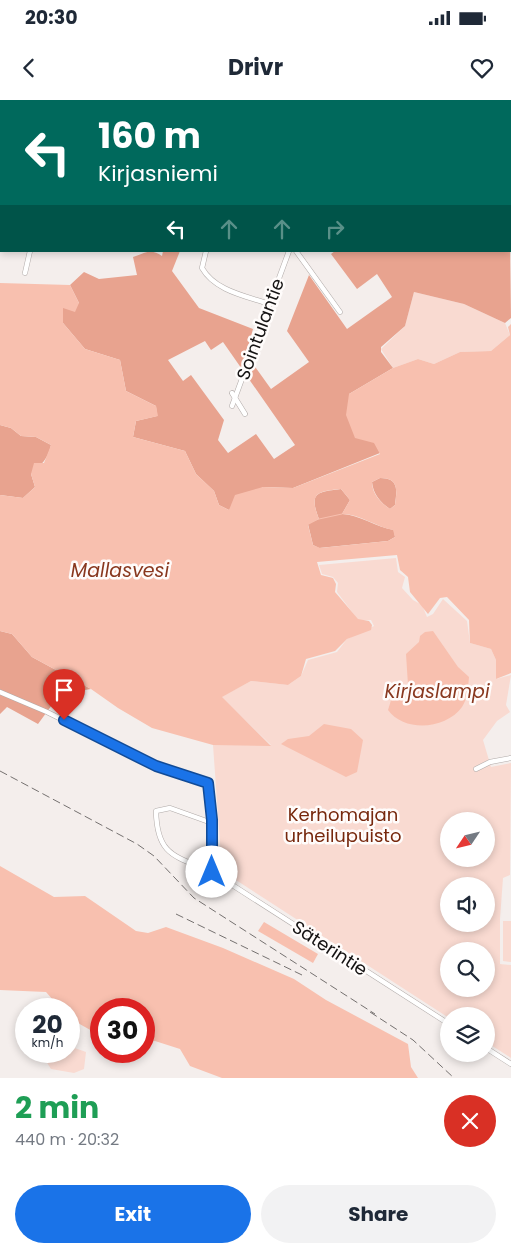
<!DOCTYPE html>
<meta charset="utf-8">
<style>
body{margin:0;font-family:Poppins,sans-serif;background:#f2f2f3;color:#1f2937;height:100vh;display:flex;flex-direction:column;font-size:19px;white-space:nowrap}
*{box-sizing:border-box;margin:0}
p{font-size:16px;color:#747a83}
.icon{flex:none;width:28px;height:28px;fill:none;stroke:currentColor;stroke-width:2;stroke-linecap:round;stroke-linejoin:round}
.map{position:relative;height:978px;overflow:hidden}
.side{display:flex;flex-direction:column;background:#fff;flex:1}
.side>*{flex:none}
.guide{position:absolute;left:0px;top:0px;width:511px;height:152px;box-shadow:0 2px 8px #0003;background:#00695c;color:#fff;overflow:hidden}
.needle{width:32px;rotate:235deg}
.fabs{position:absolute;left:440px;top:712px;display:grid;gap:10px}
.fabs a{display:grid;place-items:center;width:55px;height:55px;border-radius:50%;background:#fff;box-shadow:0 2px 8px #0003;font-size:25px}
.speed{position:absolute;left:15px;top:898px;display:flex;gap:10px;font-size:25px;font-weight:700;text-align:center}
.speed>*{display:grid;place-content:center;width:65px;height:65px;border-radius:50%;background:#fff;box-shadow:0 2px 8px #0003;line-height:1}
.speed small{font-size:12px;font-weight:400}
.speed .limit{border:8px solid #d22;background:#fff;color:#111}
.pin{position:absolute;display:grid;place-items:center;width:42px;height:42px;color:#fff;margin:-51px -21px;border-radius:50% 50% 50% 0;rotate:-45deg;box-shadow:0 0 5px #0007}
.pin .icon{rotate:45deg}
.me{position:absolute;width:55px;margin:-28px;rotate:0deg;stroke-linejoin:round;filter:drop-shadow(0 0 4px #0008)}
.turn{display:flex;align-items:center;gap:18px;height:105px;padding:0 15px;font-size:22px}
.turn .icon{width:65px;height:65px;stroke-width:2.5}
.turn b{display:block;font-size:35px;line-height:42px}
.lanes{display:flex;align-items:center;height:48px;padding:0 15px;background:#0003;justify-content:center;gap:25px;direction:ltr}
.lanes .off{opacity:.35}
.round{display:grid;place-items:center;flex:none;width:52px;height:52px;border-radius:26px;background:#f2f2f3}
.summary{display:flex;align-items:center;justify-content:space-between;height:85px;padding:0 15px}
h1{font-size:30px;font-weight:700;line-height:38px;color:#1e9e55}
.button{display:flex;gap:10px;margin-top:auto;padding:10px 15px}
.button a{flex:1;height:58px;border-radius:30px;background:#1a73e8;color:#fff;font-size:20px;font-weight:700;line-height:58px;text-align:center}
.button a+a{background:#f2f2f3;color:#1f2937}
.status{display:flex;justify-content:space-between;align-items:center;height:35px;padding:0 25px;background:#fff;direction:ltr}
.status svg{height:14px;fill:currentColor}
header{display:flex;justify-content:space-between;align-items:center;height:65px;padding:0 15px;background:#fff;font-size:22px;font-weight:700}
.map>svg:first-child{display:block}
.built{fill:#eddeda}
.green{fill:#f9dad1;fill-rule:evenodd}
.forest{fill:#e8a38f;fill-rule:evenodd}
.water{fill:#f8c0af;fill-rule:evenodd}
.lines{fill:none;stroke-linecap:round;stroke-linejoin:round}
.stream{stroke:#f8c0af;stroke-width:1}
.minor-casing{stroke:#b0aaa8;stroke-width:5.5}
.secondary-casing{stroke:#b0aaa8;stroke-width:7}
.minor{stroke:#fff;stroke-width:4.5}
.secondary{stroke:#fff;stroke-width:5.5}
.rail{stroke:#757170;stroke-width:1;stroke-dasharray:8 4;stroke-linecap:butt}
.route-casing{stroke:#114b97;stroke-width:12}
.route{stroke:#1a73e8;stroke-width:9}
.labels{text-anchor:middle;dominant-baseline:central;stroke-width:5;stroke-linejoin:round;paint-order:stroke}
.street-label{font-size:18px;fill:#141212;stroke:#fffcfb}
.park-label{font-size:18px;fill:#77280d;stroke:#fffcfb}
.water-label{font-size:19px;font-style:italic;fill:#89381f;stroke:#fffcfb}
</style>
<div class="status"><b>20:30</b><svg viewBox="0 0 49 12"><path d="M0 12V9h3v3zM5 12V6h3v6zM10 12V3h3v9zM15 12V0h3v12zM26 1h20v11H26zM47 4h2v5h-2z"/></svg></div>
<header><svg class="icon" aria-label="back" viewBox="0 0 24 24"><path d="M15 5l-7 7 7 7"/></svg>Drivr<svg class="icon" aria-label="heart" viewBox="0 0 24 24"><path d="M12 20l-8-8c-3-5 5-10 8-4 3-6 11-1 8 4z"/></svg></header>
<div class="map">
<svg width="511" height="978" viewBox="0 0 511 978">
<rect width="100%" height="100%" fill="#f4eeec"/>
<!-- built -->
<path class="built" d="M436,0h75v107l-1,-106z"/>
<!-- green -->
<g class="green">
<path d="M414,192l50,12 41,19 5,12 -19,16 -31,1 -26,12 -16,-5 -25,9 -12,-19 24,-23z"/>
<path d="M396,458l2,14 7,5 -3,11 11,12 9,5 5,12 6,-3 10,-15 24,22 3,22 21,6 5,11v19l15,-4 -5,30 4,7 -13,9 -14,19 8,27 20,-4 -1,112 -7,3 -3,41v45l11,1v93l-25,-16v-26l-37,2 -227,-147 -9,-126h58l-50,-48 30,-16 37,4 13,-9 7,-16 29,-8 10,-13 27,-13 -3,-6h-13l-21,-28 1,-9 -5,-6 -11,-3 -3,-9zM449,721h37v38h-37zM449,786h37v38h-37zM449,851h37v38h-37z"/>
<path d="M503,821h8v41l-8,-1z"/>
<path d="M69,946l17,6 -2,17 -10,4 -23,-4 -7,-11 2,-7h23z"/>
</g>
<!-- forest -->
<g class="forest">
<path d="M510,138l1,80 -6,5 -41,-19 -50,-12 -9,34 -24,21v5l12,16 -44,26 31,59 -87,35 -30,-1 -34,23 -10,-5 -5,-14 -18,-17 -11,-23 -52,-14 3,-16 21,-5 -1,-10 -30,-15 -6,-31 -35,-11 -22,-26v-16l16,-4 -9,-18 14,-13 15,7 38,-4 -4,-18c12,-4 18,-9 29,-1l1,-5h17l-8,20 27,37 54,21 -7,25 25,35 38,-27 -22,-31 22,-56 38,54 45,-32 -15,-23 -20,15 -26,-35 4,-3h175zM205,241l6,9 12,-8 72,103 -21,14 -18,-25 -28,19 -10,-13 6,-20 -33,-45 -8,6 -15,-21z"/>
<path d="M0,325l11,3 10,8 15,1 15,8c-3,14 -10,20 -20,29l4,13 -12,11 -23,-3z"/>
<path d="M380,378c19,0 17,12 15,27l-5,4c-9,-6 -17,-15 -18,-27z"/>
<path d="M341,389l9,11 -8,14c18,1 34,13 52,16l1,7 -7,4 -69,7 -6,-3 -5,-21 11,-5c-10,-26 -3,-27 22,-30z"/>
<path d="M0,531l12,3 20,23 59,32 -31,5 -22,30 -31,-17 -7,7z"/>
</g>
<!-- water -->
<g class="water">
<path d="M0,183l70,2 9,18 -4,9 -12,-4v15l22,26 35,11 6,31 30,15 2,10 -22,5 -3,16 52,14 11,23 18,17 5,14 10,5 6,-15 28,-8 30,1 87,-34 -6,-11 -19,-5 -9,-23 3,-21 44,-26 25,-9 16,5 26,-12 31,-1 19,-16 -2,-8 3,-3v349l-15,6v-19l-5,-11 -21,-6 -1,-23 -22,-23 -7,1 -12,16 -18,-22 -2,-15 -8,-7 -3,-15 -80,7 4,13 12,3 3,6 -1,8 23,27 11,2 3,4 -1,5 -24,9 -12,12 -29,8 -5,17 -13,9 -37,-4 -29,16 49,49 -58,-1 -61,-17 -34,-20 -27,-19 -59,-32 -20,-23 -12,-3v-136l23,3 12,-11 -4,-13 3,-11h10l7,-18 -15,-8 -15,-1 -10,-8 -11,-3zM380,378c19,0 17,12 15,27l-5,4c-9,-6 -18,-15 -18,-27zM341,389l9,11 -8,14c18,0 34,13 51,16l2,7 -7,4 -68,7 -7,-3 -5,-20 11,-6c-10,-25 -3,-28 22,-30z"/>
<path d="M433,531l25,36 11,10c-1,10 -1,21 -7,30 -16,22 -57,26 -74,3l4,-13 16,-12 -2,-31 13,-12 1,-6 5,-4z"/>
<path d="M324,624l27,5 12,11 -6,32 -11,5 -65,-33 7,-5 21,-3z"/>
<path d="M0,766l54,31 31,-1 51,35 12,2 18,-6 57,21 71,31 32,21 82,44 3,23 7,11h-196l-32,-12 -10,-17 -25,-8 -11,2v-34h-43v27l-32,-18v-9h-8l-15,-17 -46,-2z"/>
<path d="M264,822l54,32 -5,9 -55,-32z"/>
</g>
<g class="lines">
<!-- stream -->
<path class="stream" d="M319,419l23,-5"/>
<defs>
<g id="minor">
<path d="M89,0v1"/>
<path d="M286,1l2,-1"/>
<path d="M510,10l1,-1"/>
<path d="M510,42l1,1"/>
<path d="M0,71l1,1"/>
<path d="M0,118l1,1"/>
<path d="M206,151l-4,17c13,23 44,28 67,36"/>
<path d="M296,151l44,61"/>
<path d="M25,173l5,-22"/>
<path d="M232,293l13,21"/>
<path d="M232,306l57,-155"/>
<path d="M0,592l47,20 109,54 52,17 4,37v52"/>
<path d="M476,669l14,-7 21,-4"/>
<path d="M212,723l-42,-15 -14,3c1,45 19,45 56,61l237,152"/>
<path d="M486,948l25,16"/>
</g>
<g id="secondary">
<path d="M424,0l1,1"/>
<path d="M510,122l1,1"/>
</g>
</defs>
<!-- minor casing -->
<use href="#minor" class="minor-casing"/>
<!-- secondary casing -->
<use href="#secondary" class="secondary-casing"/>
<!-- minor -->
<use href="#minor" class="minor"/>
<!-- secondary -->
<use href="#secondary" class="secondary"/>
<!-- rail -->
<g class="rail">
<path d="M0,671l137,73 17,12 40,42 181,116"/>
<path d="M176,814l126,61"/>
<path d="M370,912l43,28 41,38"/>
</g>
</g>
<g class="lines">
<defs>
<path id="route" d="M64,620l92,46 52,17 4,37v52"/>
</defs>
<!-- route casing -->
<use href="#route" class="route-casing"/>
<!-- route -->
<use href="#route" class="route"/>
</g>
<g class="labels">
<!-- street labels -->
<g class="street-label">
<text transform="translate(260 229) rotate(-70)">Sointulantie</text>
<text transform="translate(330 848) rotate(33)">Säterintie</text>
</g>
<!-- park labels -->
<g class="park-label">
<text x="343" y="714">Kerhomajan<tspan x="343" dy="21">urheilupuisto</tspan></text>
</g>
<!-- water labels -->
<g class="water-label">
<text x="120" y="470">Mallasvesi</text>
<text x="437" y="591">Kirjaslampi</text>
</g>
</g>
</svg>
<div class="fabs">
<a><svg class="needle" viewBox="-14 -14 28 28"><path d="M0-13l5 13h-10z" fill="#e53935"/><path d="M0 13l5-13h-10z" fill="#747a83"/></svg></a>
<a><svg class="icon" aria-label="sound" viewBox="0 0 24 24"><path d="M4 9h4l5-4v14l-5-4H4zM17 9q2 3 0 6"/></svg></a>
<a><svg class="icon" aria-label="search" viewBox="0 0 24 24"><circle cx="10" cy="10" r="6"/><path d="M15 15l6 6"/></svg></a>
<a><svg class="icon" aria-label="layers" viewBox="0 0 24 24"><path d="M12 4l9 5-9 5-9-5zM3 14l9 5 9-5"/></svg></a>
</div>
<div class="speed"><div>20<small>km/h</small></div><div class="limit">30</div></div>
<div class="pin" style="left:64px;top:620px;background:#d93025"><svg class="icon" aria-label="arrive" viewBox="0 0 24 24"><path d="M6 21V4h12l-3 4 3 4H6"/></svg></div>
<svg class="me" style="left:212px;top:772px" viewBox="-20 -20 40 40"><circle r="19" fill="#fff"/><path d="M0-13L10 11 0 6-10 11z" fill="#1a73e8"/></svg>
<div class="guide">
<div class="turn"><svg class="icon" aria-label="left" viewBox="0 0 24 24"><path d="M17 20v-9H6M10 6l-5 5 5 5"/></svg><div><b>160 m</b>Kirjasniemi</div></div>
<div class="lanes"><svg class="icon" aria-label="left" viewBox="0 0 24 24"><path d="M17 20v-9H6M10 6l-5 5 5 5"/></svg><svg class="icon off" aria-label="ahead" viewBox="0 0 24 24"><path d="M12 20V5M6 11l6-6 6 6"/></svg><svg class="icon off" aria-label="ahead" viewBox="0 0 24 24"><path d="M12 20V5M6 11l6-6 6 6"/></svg><svg class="icon off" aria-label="right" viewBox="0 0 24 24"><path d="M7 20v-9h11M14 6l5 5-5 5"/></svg></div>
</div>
</div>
<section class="side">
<div class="summary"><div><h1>2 min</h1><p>440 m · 20:32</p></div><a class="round" style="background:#d93025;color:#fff"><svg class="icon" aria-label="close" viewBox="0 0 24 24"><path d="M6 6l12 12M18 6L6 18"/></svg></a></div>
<div class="button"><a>Exit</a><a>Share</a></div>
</section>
